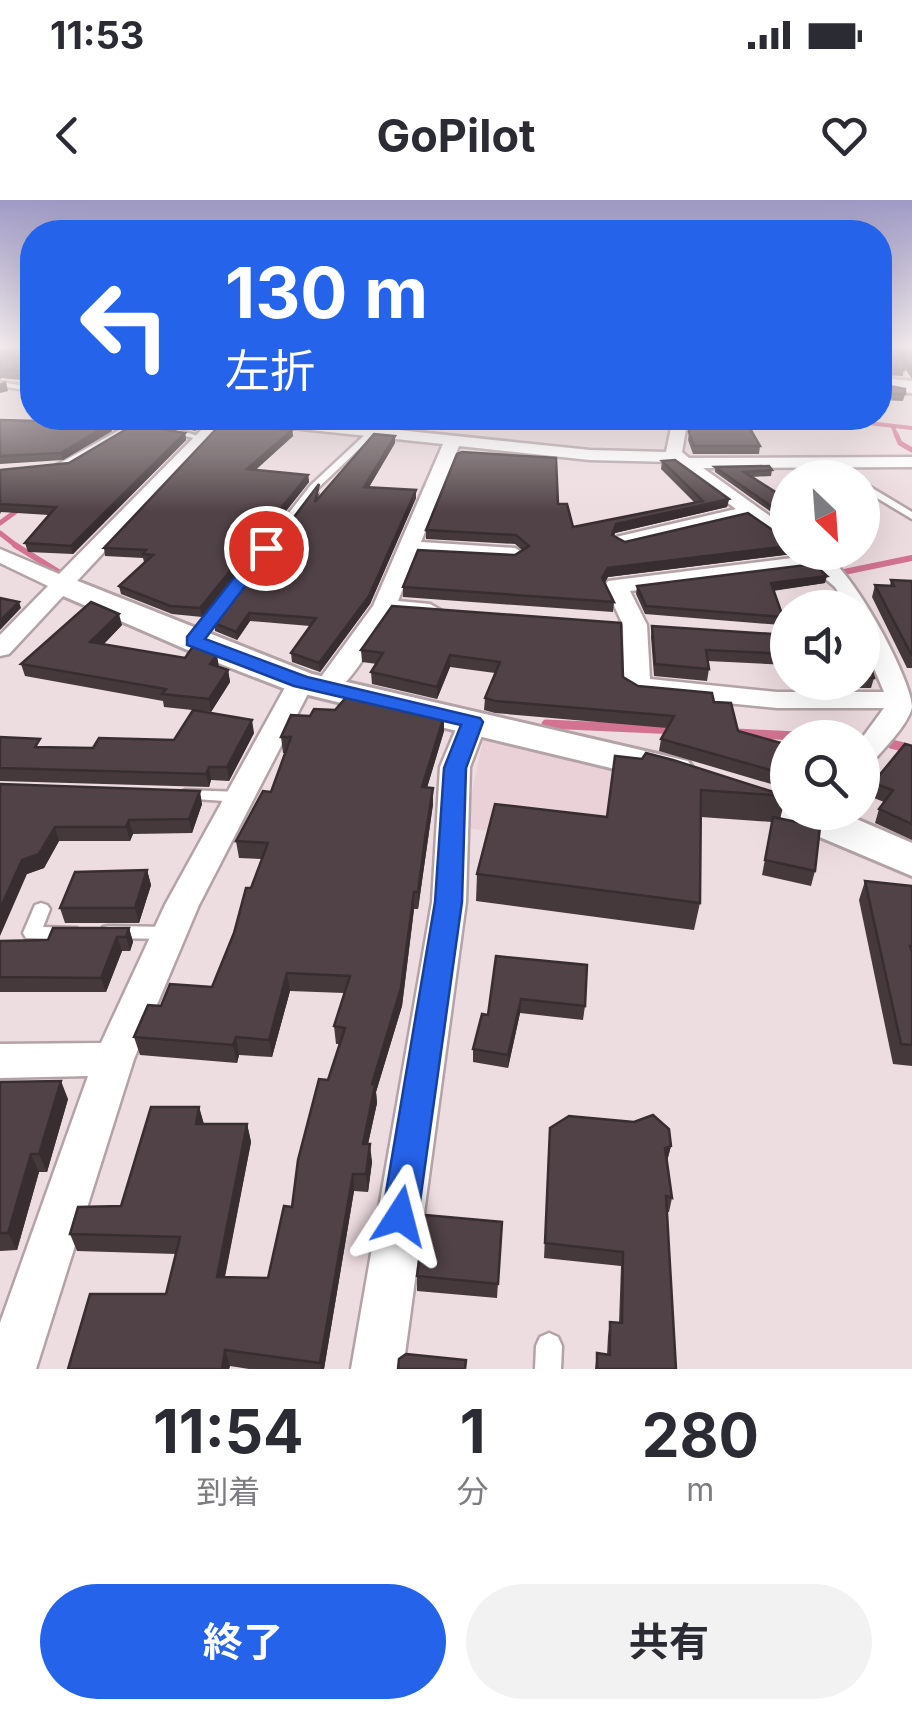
<!DOCTYPE html>
<html lang="ja">
<meta charset="utf-8">
<style>
body{margin:0;font-family:Inter,"Noto Sans JP",sans-serif;background:#f2f2f3;color:#2b2b33;height:100vh;display:flex;flex-direction:column;font-size:38px;white-space:nowrap}
*{box-sizing:border-box;margin:0}
p{font-size:32px;color:#7c7c81}
.icon{flex:none;width:55px;height:55px;fill:none;stroke:currentColor;stroke-width:2;stroke-linecap:round;stroke-linejoin:round}
.map{position:relative;height:1169px;overflow:hidden}
.sheet{display:flex;flex-direction:column;background:#fff;flex:1}
.sheet>*{flex:none}
.hud{position:absolute;left:20px;top:20px;width:872px;height:210px;border-radius:40px;box-shadow:0 10px 40px #0002;background:#2563eb;color:#fff;overflow:hidden}
.needle{width:65px;rotate:155deg}
.fabs{position:absolute;left:770px;top:260px;display:grid;gap:20px}
.fabs a{display:grid;place-items:center;width:110px;height:110px;border-radius:50%;background:#fff;box-shadow:0 10px 40px #0002;font-size:50px}
.pin{position:absolute;display:grid;place-items:center;width:85px;height:85px;color:#fff;margin:-42px;border:5px solid #fff;border-radius:50%;box-shadow:0 2px 10px #0007}
.me{position:absolute;width:110px;margin:-55px;rotate:9deg;stroke-linejoin:round;filter:drop-shadow(0 0 8px #0008)}
.turn{display:flex;align-items:center;gap:35px;height:210px;padding:0 40px;font-size:45px}
.turn .icon{width:130px;height:130px;stroke-width:2.5}
.turn b{display:block;font-size:70px;line-height:85px}
.eta{display:flex;justify-content:space-evenly;align-items:center;height:170px;text-align:center}
.eta b{font-size:60px;font-weight:700;line-height:70px}
.action{display:flex;gap:20px;margin-top:auto;padding:20px 40px}
.action a{flex:1;height:115px;border-radius:60px;background:#2563eb;color:#fff;font-size:40px;font-weight:700;line-height:115px;text-align:center}
.action a+a{background:#f2f2f3;color:#2b2b33}
.status{display:flex;justify-content:space-between;align-items:center;height:70px;padding:0 50px;background:#fff;direction:ltr}
.status svg{height:28px;fill:currentColor}
header{display:flex;justify-content:space-between;align-items:center;height:130px;padding:0 40px;background:#fff;font-size:45px;font-weight:700}
.map>svg:first-child{display:block}
.built{fill:#ead0d7}
.lines{fill:none;stroke-linecap:round;stroke-linejoin:round}
.stream-far3{stroke:#d27491;stroke-width:4}
.stream-far2{stroke:#d27491;stroke-width:5}
.stream-far1{stroke:#d27491;stroke-width:6}
.stream{stroke:#d27491;stroke-width:9}
.lane-casing{stroke:#b3a3a7;stroke-width:5}
.street-casing{stroke:#b3a3a7;stroke-width:5}
.secondary-casing{stroke:#b3a3a7;stroke-width:6}
.lane{fill:#fff;fill-rule:evenodd}
.street{fill:#fff;fill-rule:evenodd}
.secondary{fill:#fff;fill-rule:evenodd}
.wall{fill:#45393c}
.shaded-wall{fill:#382e31}
.building{fill:#504246;stroke:#382e31;stroke-width:2.5}
.route{fill:#2563eb;stroke:#184099;stroke-width:2.5}
</style>
<div class="status"><b>11:53</b><svg viewBox="0 0 49 12"><path d="M0 12V9h3v3zM5 12V6h3v6zM10 12V3h3v9zM15 12V0h3v12zM26 1h20v11H26zM47 4h2v5h-2z"/></svg></div>
<header><svg class="icon" aria-label="back" viewBox="0 0 24 24"><path d="M15 5l-7 7 7 7"/></svg>GoPilot<svg class="icon" aria-label="heart" viewBox="0 0 24 24"><path d="M12 20l-8-8c-3-5 5-10 8-4 3-6 11-1 8 4z"/></svg></header>
<div class="map">
<svg width="912" height="1169" viewBox="0 0 912 1169">
<rect width="100%" height="100%" fill="#eddce0"/>
<!-- built -->
<path class="built" d="M484,537l132,27 -12,79 -140,-15z"/>
<g class="lines">
<!-- stream-far3 -->
<g class="stream-far3">
<path d="M116,218l15,4"/>
<path d="M372,218l-12,8 31,3"/>
<path d="M824,218l88,10"/>
<path d="M893,227l4,10"/>
</g>
<!-- stream-far2 -->
<g class="stream-far2">
<path d="M896,234l4,9 12,7"/>
<path d="M0,323l22,-16"/>
<path d="M0,333l18,14"/>
</g>
<!-- stream-far1 -->
<g class="stream-far1">
<path d="M15,345l45,28"/>
<path d="M844,372l68,-14"/>
</g>
<!-- stream -->
<g class="stream">
<path d="M546,524l131,6"/>
<path d="M737,533l97,5"/>
<path d="M891,544l21,5"/>
</g>
<defs>
<g id="lane">
<path d="M0,182l32,5v4l-32,-5z"/>
<path d="M130,218l14,1 60,19 -4,2 -58,-16 -82,45 -7,-2 81,-45 -4,-1z"/>
<path d="M371,229l7,2 -61,58 -119,155h-8v-6l121,-153z"/>
<path d="M818,262h6l30,16h-12l-24,-12z"/>
<path d="M862,282l50,30v7l-50,-30z"/>
<path d="M185,590l55,2 8,5 -8,5 -60,-4 -3,-3 3,-3z"/>
<path d="M41,703l6,2 3,4 -7,18 34,1 3,5 -3,5 -6,1 -45,-1 -3,-5 12,-28z"/>
<path d="M109,726l61,1 6,1 3,5 -3,5 -6,1 -61,-1 -6,-1 -3,-5 3,-5z"/>
<path d="M549,1133l9,4 4,9 -1,23h-26l1,-23 4,-9z"/>
</g>
<g id="street">
<path d="M213,218h16l-220,236 -9,2v-21l48,-49 -48,-23v-14l59,25z"/>
<path d="M237,218h47l306,32 76,2 7,-34h15l-6,34 7,6 223,-1v10l-209,1 85,61v16l-41,-27 -124,29 -10,-6 3,-4 120,-28 -63,-47 -83,-2 -131,-14 -38,96 94,6 10,6 -10,6 -99,-5 -18,46 32,3 12,7 -12,7 -39,-4c-14,21 -41,76 -65,82l-13,-8 60,-82 70,-162 -198,-21z"/>
<path d="M797,352c6,0 17,-1 23,0 30,11 92,128 92,155 -4,18 -28,41 -40,56l-10,3v-28l22,-30h-107l-140,-14 -13,-8 -1,-61 -18,-39 3,-5 192,-24zM813,368l22,19 13,21h14v32l22,52h-107l-127,-13 -3,-54 -17,-34z"/>
<path d="M301,474l13,8 -115,223 -65,154 -98,310h-36v-46l88,-247 -88,2v-34l101,-1 64,-138 123,-223z"/>
<path d="M473,514l14,8 -17,45 -4,135 -63,467h-52l81,-467 8,-135 19,-45z"/>
</g>
<g id="secondary">
<path d="M880,178l32,3v12l-32,-3z"/>
<path d="M65,376l247,98 376,87 6,9 -6,9 -15,4 -385,-93 -75,-29 -159,-69 -5,-7 5,-7z"/>
<path d="M784,602h4v10h52l72,31v33l-128,-54 -6,-10z"/>
</g>
</defs>
<!-- lane casing -->
<use href="#lane" class="lane-casing"/>
<!-- street casing -->
<use href="#street" class="street-casing"/>
<!-- secondary casing -->
<use href="#secondary" class="secondary-casing"/>
<!-- lane -->
<use href="#lane" class="lane"/>
<!-- street -->
<use href="#street" class="street"/>
<!-- secondary -->
<use href="#secondary" class="secondary"/>
</g>
<!-- wall -->
<g class="wall">
<path d="M912,148v31l-8,-12 -1,9 -23,-1v-23z"/>
<path d="M0,152l32,1v28l-31,-3 -1,2z"/>
<path d="M880,184l25,10 -2,7 -23,-1z"/>
<path d="M152,218h58l-15,13z"/>
<path d="M691,218l69,28 -1,8h-66l-5,-14z"/>
<path d="M0,220l111,3 1,8 -49,29 -63,4z"/>
<path d="M292,230l1,6 -38,34 53,5 1,7 -107,135 -30,-3 -51,-20 -2,-8 25,-24 -1,-4 -38,-2 -1,-8z"/>
<path d="M185,233l1,7 -113,114 -45,-2 -3,-9 24,-28 -48,-3 -1,2v-44l69,-7z"/>
<path d="M395,243l-26,44 47,11 -46,106 -50,68 -28,-10 -1,-9 19,-27 -60,-5 -13,19 -22,-9 -1,-8 106,-131 -2,6z"/>
<path d="M662,261l67,38 -2,8 -112,26 -1,3 11,6 167,10v2l-184,23 -3,5 9,20 -1,10 -210,-15v-10l112,-32 7,-5 -7,-6 -89,-5v-9l132,-26 15,23 122,-24 -34,-34z"/>
<path d="M715,267l57,3 -1,6 -20,1 37,23v24l-73,-52z"/>
<path d="M891,380l21,1v87h-5l-35,-71 3,-12 15,1z"/>
<path d="M825,383l-52,8 10,26 -2,8 -136,-11 -9,-20 1,-8z"/>
<path d="M392,406l231,71 15,9 76,16 24,29 43,12h7v46l-129,-38 2,-12 6,-11 -172,-15 -11,-3 1,-12 10,-25 -45,-6 -13,32 -65,-15 -1,-12 6,-8 -15,-2 -1,-12z"/>
<path d="M122,425l-19,20 125,25 2,12 -19,30 -47,-5 -1,-6 -138,-25 -4,-12z"/>
<path d="M652,426l136,9v30l-80,-4 1,8 -2,12 -53,-5 -3,-39z"/>
<path d="M862,444l12,34 -3,10h-63v-6h54z"/>
<path d="M444,531l-17,57 6,16 -15,105h-4l-12,97 -26,86 1,11 -9,41 4,18 -4,30 -14,-1 -30,178h-75l-19,-3 -1,3h-161l98,-75 10,-40 -99,-3 -7,-17 51,-28 78,-99 5,17h43l4,18 -26,135 43,1 24,-71 36,-127 11,-36h-3l-2,-18 10,-33 -54,-2 -18,66 -33,-2 -2,8 -97,-8 -6,-18 27,-31 51,-19 50,-128 -23,-1 -3,-17 35,-49 14,-39h-2l-2,-16z"/>
<path d="M254,533l-25,48 -18,-1 -2,7 -209,-6v-44l42,10 51,1z"/>
<path d="M912,546v94l-37,-17 4,-14 5,-7 -15,-6 4,-13z"/>
<path d="M615,556l171,40 -6,23 35,52 -4,15 -49,-11 10,-53 -71,-5 -1,86 -6,27 -218,-29 1,-27 130,-57z"/>
<path d="M0,584l202,20 -10,29 -59,1 -3,7h-71l-15,27 -17,6z"/>
<path d="M147,670l4,15 -12,38h-74l-5,-15z"/>
<path d="M865,681l47,5v180l-19,-2 -34,-164z"/>
<path d="M129,728l4,14 -3,9h-8l-16,41h-106v-51l48,-1z"/>
<path d="M496,756l89,50 -2,14 -63,-7 -12,55 -35,-6v-13l15,-34z"/>
<path d="M0,882l68,17 -21,73h-8l-22,78 -17,1z"/>
<path d="M550,928l121,18 -4,15 5,37 -3,14h-2l9,157h-81l2,-16 10,2 1,-19 2,-14 9,1 2,-57 -77,-8z"/>
<path d="M502,1022l-5,76 -80,-7v-15z"/>
</g>
<!-- shaded-wall -->
<g class="shaded-wall">
<path d="M6,181l2,10 -8,2v-10z"/>
<path d="M197,218h13l-15,13 -2,-10z"/>
<path d="M111,223l1,8 -49,29 -2,-7z"/>
<path d="M292,230l1,6 -45,41 -1,-8z"/>
<path d="M185,233l1,7 -113,114 -2,-8z"/>
<path d="M395,236v7l-30,51 -1,-7z"/>
<path d="M308,275l1,7 -107,135 -2,-9z"/>
<path d="M416,290v8l-46,106 -50,68 -1,-9z"/>
<path d="M729,299l-2,8 -112,26 -4,11 1,-9 4,-11z"/>
<path d="M788,346v6h4v2l-184,23 -6,11v-10l6,-10z"/>
<path d="M827,376l-2,7 -56,8 2,-8z"/>
<path d="M19,402l2,6 -21,22v-9z"/>
<path d="M249,413l1,8 -13,19 -1,-8z"/>
<path d="M119,414l3,11 -29,30 -3,-13z"/>
<path d="M217,455l2,12 -9,-3z"/>
<path d="M450,455v12l-13,32v-12z"/>
<path d="M228,470l2,12 -19,30 -2,-13z"/>
<path d="M444,516v15l-22,73v-17z"/>
<path d="M252,520l2,13 -25,48 -2,-14z"/>
<path d="M209,567l2,13 -2,7 -3,-13z"/>
<path d="M433,588v16l-15,105v-17z"/>
<path d="M200,591l2,13 -10,29 -3,-14z"/>
<path d="M129,620l4,14 -3,7 -4,-14z"/>
<path d="M55,627l4,14 -15,27 -17,6 -27,62v-27l22,-49z"/>
<path d="M147,670l4,15 -12,38 -4,-15z"/>
<path d="M414,692v17l-12,97 -26,86 1,11 -13,59 -1,-18 9,-60z"/>
<path d="M129,728l4,14 -3,9 -4,-14z"/>
<path d="M117,737l5,14 -16,41 -5,-14z"/>
<path d="M287,773l3,18 -18,66 -3,-17z"/>
<path d="M521,799l-1,14 -12,55v-13z"/>
<path d="M236,837l3,18 -2,8 -4,-18z"/>
<path d="M61,881l7,18 -21,73 -8,-18z"/>
<path d="M199,907l5,18 -8,-1z"/>
<path d="M247,924l4,18 -30,153 -4,-18z"/>
<path d="M370,944l2,18 -4,30 -2,-18z"/>
<path d="M671,946l-4,15 -2,-13z"/>
<path d="M31,954l8,18 -22,78 -9,-17z"/>
<path d="M353,974l1,17 -30,178h-3l-1,-6z"/>
<path d="M225,1150l5,16 -1,3h-7z"/>
</g>
<!-- building -->
<g class="building">
<path d="M17,148l15,5v19l-32,-3v-17z"/>
<path d="M887,148h25v22l-8,-12v12l-24,-1v-17z"/>
<path d="M880,184l25,5v5l-25,-1z"/>
<path d="M691,218h53l16,28h-66l-5,-14z"/>
<path d="M0,220l111,3 -50,30 -61,3z"/>
<path d="M135,224l50,9 -114,113 -46,-3 31,-36 -56,-3v-34l69,-7z"/>
<path d="M220,225l72,5 -45,39 61,6 -108,133 -30,-2 -51,-20 34,-31 -10,-1 3,-4 -42,-2z"/>
<path d="M374,234l21,2 -31,51 52,3 -47,106 -50,67 -28,-10 25,-35 -67,-5 -13,19 -22,-9 105,-139 -4,18z"/>
<path d="M462,252l94,6 2,46h9l6,23 130,-26 -41,-40 13,-1 54,39 -113,25 -4,11 13,7 123,-29 40,28v5l-180,22 -6,10 12,24 -211,-15 15,-37 97,5 14,-9 -13,-11 -90,-5 31,-76z"/>
<path d="M769,266l3,4 -28,2 44,28v18l-73,-51z"/>
<path d="M814,364l13,12 -56,7 12,34 -137,-11 -9,-20z"/>
<path d="M891,380l21,1v75l-37,-71 19,1z"/>
<path d="M0,398l19,4 -19,19z"/>
<path d="M91,402l28,12 -29,28 95,16 9,-13 23,10 -7,9 18,6 -19,29 -47,-5 4,-5 -145,-25z"/>
<path d="M392,406l229,17 2,54 15,9 74,7 2,9 17,1 7,28 43,12h7v32l-127,-36 13,-23 -179,-15 -10,-3 15,-36 -50,-7 -13,32 -66,-15 12,-19 -22,-3z"/>
<path d="M652,426l136,9v19l-82,-4 3,19 -54,-5z"/>
<path d="M862,444h2l10,34h-12z"/>
<path d="M350,493l94,23 -22,71 11,1 -7,44 -8,60h-4l-13,96 -29,96 3,1 -12,59h7l-4,30h-13l-33,189 -95,-13 -3,19h-154l22,-75h76l14,-57 -110,-3 8,-27 43,-1 30,-99h48l-3,17h51l-30,153 51,1 16,-72 8,1 6,-47 21,-81 9,1 17,-52 -11,-2 16,-50 -63,-3 -18,67 -33,-3 -3,8 -99,-8 14,-32 13,1 9,-22 42,3 22,-54 12,-45h5l17,-45 -32,-2 27,-50 8,1 20,-55h-10l10,-22 19,1 4,-7 21,1z"/>
<path d="M193,510l59,10 -25,47h-18l-3,7 -206,-6v-31l40,2 -5,8 58,1 6,-10 75,2z"/>
<path d="M905,544l7,2v78l-33,-15 14,-19 -20,-7z"/>
<path d="M646,553l27,7 113,36 -85,-6 -1,113 -223,-29 18,-70 112,13 8,-61 27,3z"/>
<path d="M0,584l200,7 -11,28 -60,1 -3,7h-71l-16,27 -17,6 -22,49z"/>
<path d="M773,617l47,10 -5,44 -50,-11z"/>
<path d="M147,670l-12,38h-75l15,-36z"/>
<path d="M865,681l47,5v60h-2l2,6v93l-11,-1z"/>
<path d="M53,728h76l-3,9h-9l-16,41 -101,-1v-36l48,-1z"/>
<path d="M496,756l91,9 -2,41 -64,-7 -13,56 -35,-6 9,-35 6,1z"/>
<path d="M61,881l-22,73h-8l-23,79h-8v-151z"/>
<path d="M653,915l16,14 2,17 -6,2 7,50 -6,-2 10,173h-79v-16l13,2v-33l12,1 1,-71 -78,-9 5,-115 19,-12 65,6z"/>
<path d="M425,1015l77,7 -4,62 -81,-8z"/>
<path d="M406,1154l60,6 -1,9h-67l1,-10z"/>
</g>
<!-- sky -->
<linearGradient id="sky" x2="0" y2="1"><stop stop-color="#9f9ac5"/><stop offset="0.47" stop-color="#f7eff1"/><stop offset="1" stop-color="#f7eff1" stop-opacity="0"/></linearGradient>
<rect width="912" height="312" fill="url(#sky)"/>
<!-- route -->
<path class="route" d="M260,345l14,3 -69,91 102,38 173,41 3,4 -17,46 -4,134 -44,314 -5,12 -13,5 -12,-5 -6,-12 53,-314 9,-134 17,-43 -167,-39 -107,-41v-8z"/>
</svg>
<div class="fabs">
<a><svg class="needle" viewBox="-14 -14 28 28"><path d="M0-13l5 13h-10z" fill="#e53935"/><path d="M0 13l5-13h-10z" fill="#7c7c81"/></svg></a>
<a><svg class="icon" aria-label="sound" viewBox="0 0 24 24"><path d="M4 9h4l5-4v14l-5-4H4zM17 9q2 3 0 6"/></svg></a>
<a><svg class="icon" aria-label="search" viewBox="0 0 24 24"><circle cx="10" cy="10" r="6"/><path d="M15 15l6 6"/></svg></a>
</div>
<div class="pin" style="left:266px;top:348px;background:#d93025"><svg class="icon" aria-label="arrive" viewBox="0 0 24 24"><path d="M6 21V4h12l-3 4 3 4H6"/></svg></div>
<svg class="me" style="left:400px;top:1016px" viewBox="-20 -20 40 40"><path d="M0-17L14 15 0 8-14 15z" fill="#2563eb" stroke="#fff" stroke-width="4"/></svg>
<div class="hud">
<div class="turn"><svg class="icon" aria-label="left" viewBox="0 0 24 24"><path d="M17 20v-9H6M10 6l-5 5 5 5"/></svg><div><b>130 m</b>左折</div></div>
</div>
</div>
<section class="sheet">
<div class="eta">
<div><b>11:54</b><p>到着</p></div>
<div><b>1</b><p>分</p></div>
<div><b>280</b><p>m</p></div>
</div>
<div class="action"><a>終了</a><a>共有</a></div>
</section>
